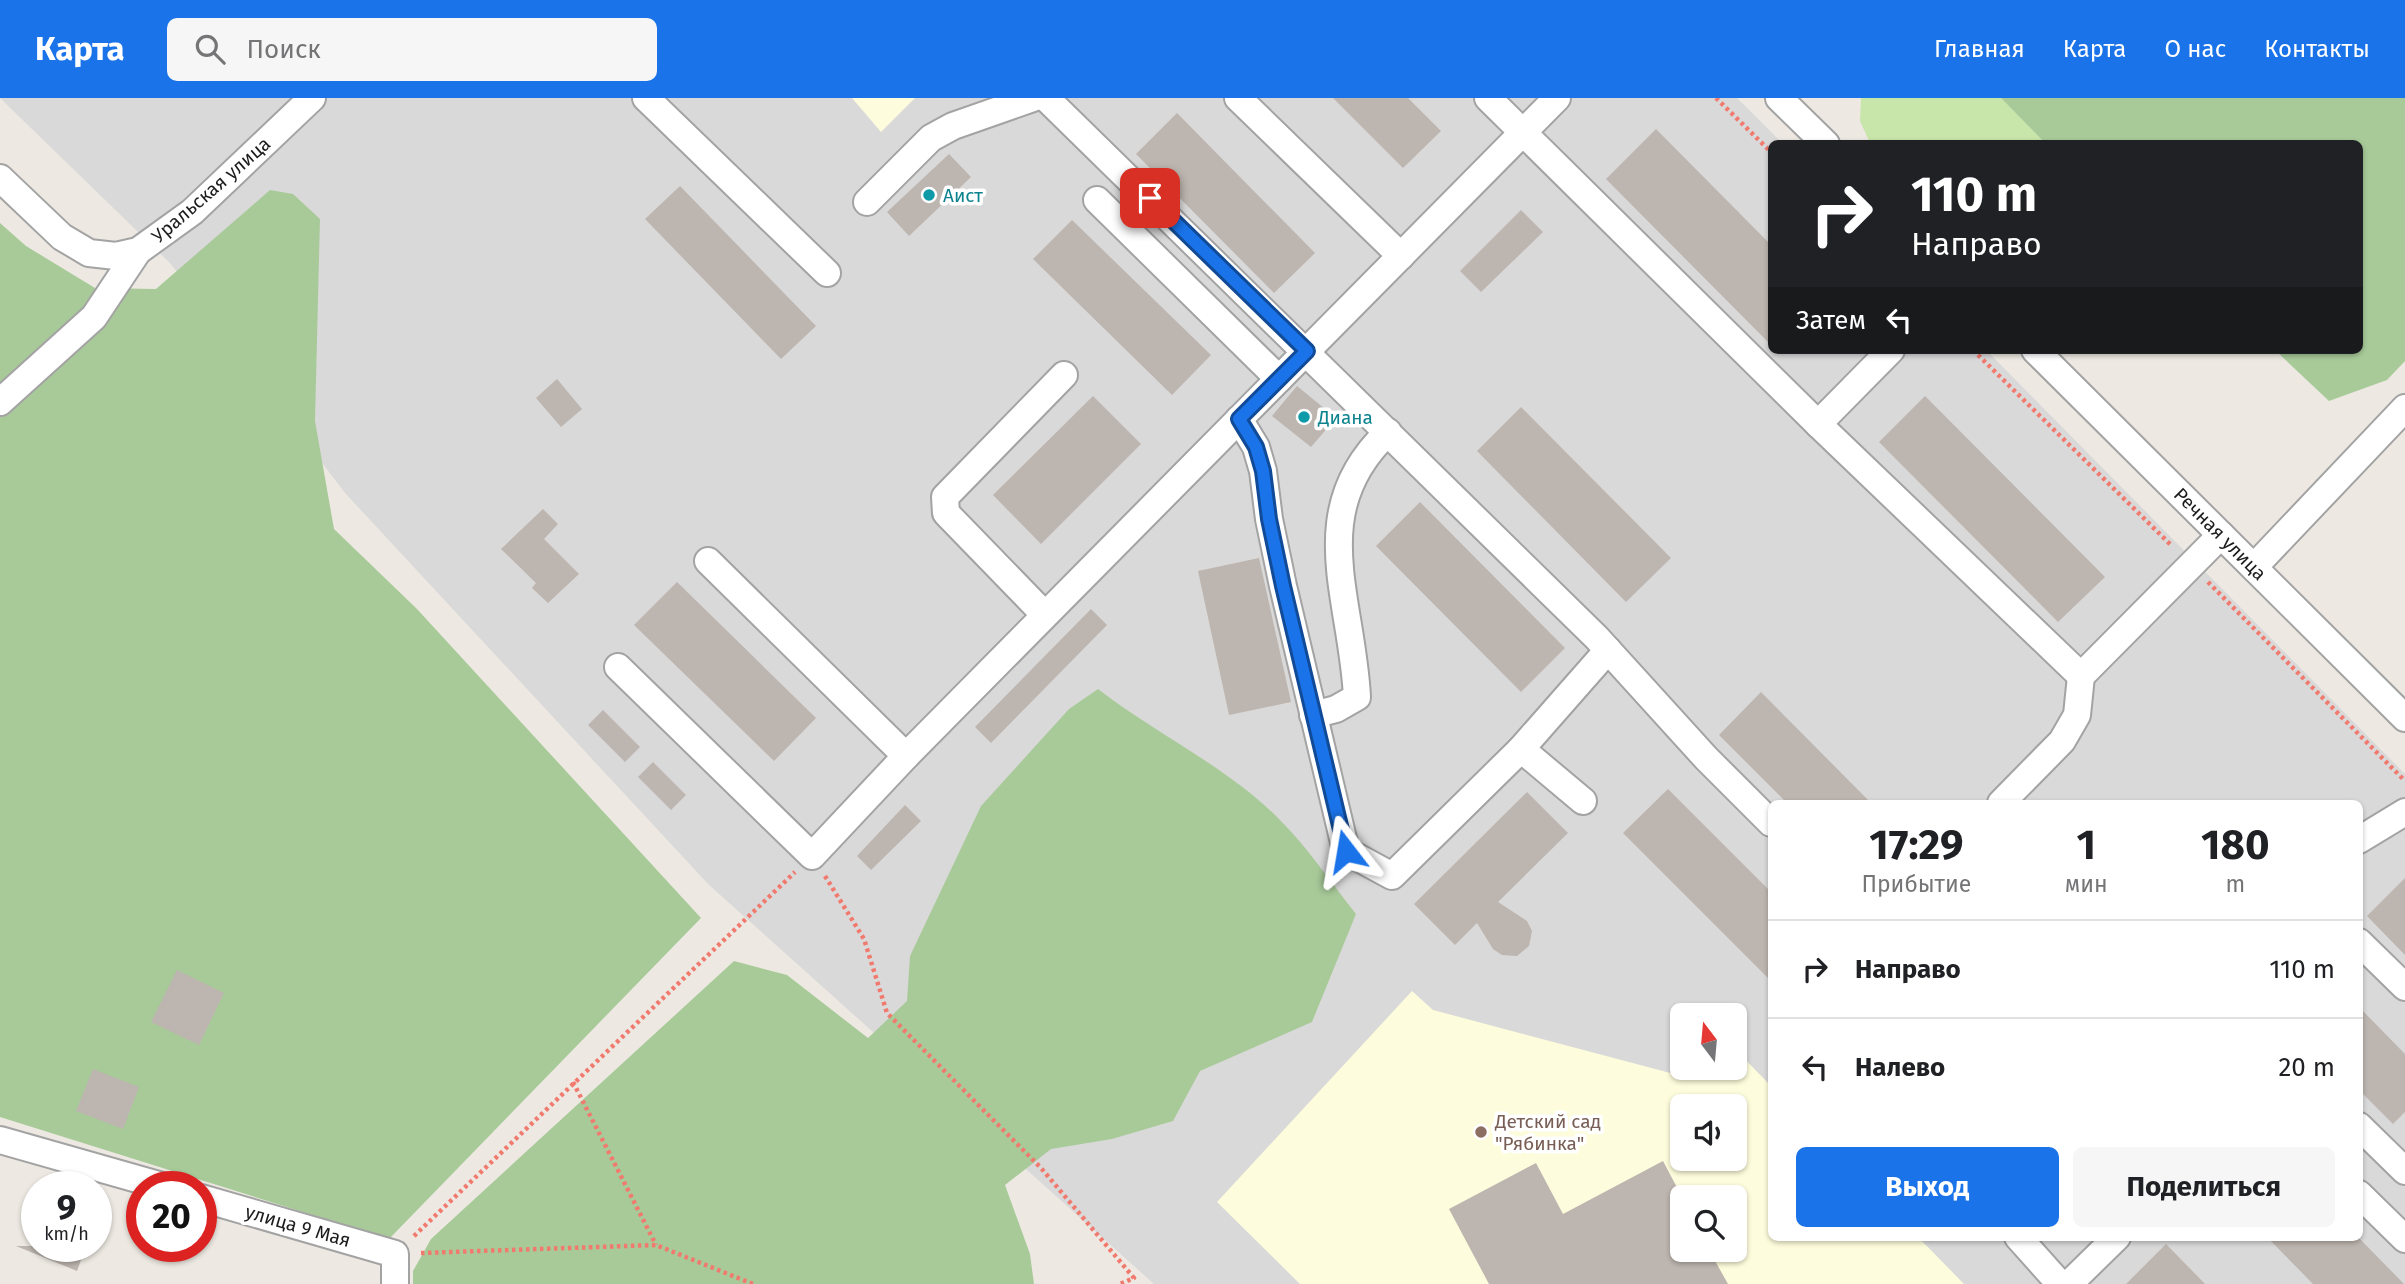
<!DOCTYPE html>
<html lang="ru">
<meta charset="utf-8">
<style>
body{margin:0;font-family:"Fira Sans",sans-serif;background:#f6f6f6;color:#202124;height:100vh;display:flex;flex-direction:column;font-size:26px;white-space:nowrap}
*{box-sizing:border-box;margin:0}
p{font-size:23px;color:#757577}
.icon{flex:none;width:38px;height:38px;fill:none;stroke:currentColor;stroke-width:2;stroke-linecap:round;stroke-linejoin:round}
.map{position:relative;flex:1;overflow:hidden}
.details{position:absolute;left:1768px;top:702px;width:595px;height:441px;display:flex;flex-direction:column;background:#fff;border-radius:10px;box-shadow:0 2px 5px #0004}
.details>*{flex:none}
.guide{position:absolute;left:1768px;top:42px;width:595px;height:214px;border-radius:10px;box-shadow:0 2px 5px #0004;background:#202124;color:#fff;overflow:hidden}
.needle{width:46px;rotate:344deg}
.fabs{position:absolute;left:1670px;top:905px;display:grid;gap:14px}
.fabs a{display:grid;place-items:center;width:77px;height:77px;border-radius:10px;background:#fff;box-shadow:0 2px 5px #0004;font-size:35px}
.speed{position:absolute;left:21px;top:1073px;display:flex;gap:14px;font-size:35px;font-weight:700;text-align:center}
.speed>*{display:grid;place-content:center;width:91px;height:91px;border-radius:50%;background:#fff;box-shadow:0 2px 5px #0004;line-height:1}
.speed small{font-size:18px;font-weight:400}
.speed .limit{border:10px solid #d22;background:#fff;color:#111}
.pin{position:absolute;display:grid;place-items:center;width:60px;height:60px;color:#fff;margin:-30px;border-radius:14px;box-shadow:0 4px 10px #0006}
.me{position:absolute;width:77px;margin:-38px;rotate:346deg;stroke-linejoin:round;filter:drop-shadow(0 0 5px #0008)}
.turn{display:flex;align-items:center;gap:24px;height:147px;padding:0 28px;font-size:32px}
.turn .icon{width:91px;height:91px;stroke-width:2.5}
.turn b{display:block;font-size:49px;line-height:60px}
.then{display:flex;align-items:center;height:66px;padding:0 28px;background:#0003;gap:14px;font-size:26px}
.eta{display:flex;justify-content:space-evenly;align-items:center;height:119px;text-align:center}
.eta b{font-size:42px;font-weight:700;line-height:49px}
.action{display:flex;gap:14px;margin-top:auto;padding:14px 28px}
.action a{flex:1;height:80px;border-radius:10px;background:#1a73e8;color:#fff;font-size:28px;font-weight:700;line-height:80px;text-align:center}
.action a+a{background:#f6f6f6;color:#202124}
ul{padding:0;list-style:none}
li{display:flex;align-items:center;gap:21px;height:98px;padding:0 28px;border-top:2px solid #e0e0e0}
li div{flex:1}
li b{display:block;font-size:26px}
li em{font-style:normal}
header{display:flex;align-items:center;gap:42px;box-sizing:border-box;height:98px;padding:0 35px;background:#1a73e8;color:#fff}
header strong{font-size:33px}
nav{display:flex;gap:38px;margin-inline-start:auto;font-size:24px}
.search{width:490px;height:63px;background:#f6f6f6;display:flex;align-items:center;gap:18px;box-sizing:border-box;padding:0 24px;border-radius:10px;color:#757577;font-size:26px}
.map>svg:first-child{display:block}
.residential{fill:#dad9d9;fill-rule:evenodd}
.education{fill:#fdfcdc;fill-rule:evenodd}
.grass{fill:#c8e5aa}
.forest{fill:#a8ca99}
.building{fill:#bdb5af}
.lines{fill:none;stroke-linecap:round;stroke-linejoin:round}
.minor-casing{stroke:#a3a3a3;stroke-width:30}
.path{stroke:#f17a6f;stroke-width:4.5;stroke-dasharray:3.5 3.5;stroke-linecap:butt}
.minor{stroke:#fff;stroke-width:26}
.route-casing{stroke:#114b97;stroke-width:18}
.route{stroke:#1a73e8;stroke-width:12}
.culture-dot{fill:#0f9aa8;stroke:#fff;stroke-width:2.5}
.education-dot{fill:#8d6e63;stroke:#fff;stroke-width:2.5}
.labels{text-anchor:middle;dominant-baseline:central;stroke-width:7;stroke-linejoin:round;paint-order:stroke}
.street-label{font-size:19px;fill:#1c1c1c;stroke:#fff}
.culture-label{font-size:19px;fill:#0d838f;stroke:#fff;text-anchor:start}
.education-label{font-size:19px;fill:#785e54;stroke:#fff;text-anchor:start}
</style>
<header>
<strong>Карта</strong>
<div class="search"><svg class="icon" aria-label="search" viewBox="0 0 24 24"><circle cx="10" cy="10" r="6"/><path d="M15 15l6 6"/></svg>Поиск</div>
<nav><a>Главная</a><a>Карта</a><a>О нас</a><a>Контакты</a></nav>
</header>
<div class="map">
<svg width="2405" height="1186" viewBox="0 0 2405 1186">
<rect width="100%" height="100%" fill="#ede9e2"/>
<!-- residential -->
<path class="residential" d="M0,0h1737l45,45 -11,1v206h215l419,424v510h-1251l-445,-399 -364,-392 -175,-230zM1771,705h588v434h-588zM1682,917h52v53h-52zM1682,1008h52v52h-52zM1682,1099h52v53h-52z"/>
<!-- education -->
<g class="education">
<path d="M852,0h63l-34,34z"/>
<path d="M1412,893l21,19 245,65 9,-7h47v-20l37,38v151h147l46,47h-664l-83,-82zM1682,1008h52v52h-52zM1682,1099h52v53h-52z"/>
</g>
<!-- grass -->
<path class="grass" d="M1861,0h140l44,45h-175l-10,-22z"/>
<!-- forest -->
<g class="forest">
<path d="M2001,0h404v263l-18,19 -58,21 -54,-51h84v-206l-314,-1z"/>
<path d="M270,92l23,4 27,25 -5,202 19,108 83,80 284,309 -312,321 -389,-122v-894l26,23 69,42 61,1z"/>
<path d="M1098,591c58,45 128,77 180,129 29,28 53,65 78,96l-44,108 -112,49 -27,50 -61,18 -61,10 -46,36 25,69 4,30h-621v-13l18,-32 303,-278 53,14 81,63 39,-37 3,-45 71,-150 88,-97z"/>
</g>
<!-- building -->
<g class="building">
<path d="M1333,0h75l33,33 -38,37z"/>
<path d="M1177,15l138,140 -41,40 -138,-139z"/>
<path d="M1656,31l115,116v100l-165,-166z"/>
<path d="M949,56l22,23 -62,59 -22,-24z"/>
<path d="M680,88l136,140 -35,33 -136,-140z"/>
<path d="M1521,112l22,22 -62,60 -21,-21z"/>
<path d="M1072,122l139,135 -39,40 -139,-136z"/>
<path d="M557,281l25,30 -21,18 -25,-29z"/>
<path d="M1297,288l39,32 -25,29 -39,-31z"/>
<path d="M1093,298l48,48 -100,100 -48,-49z"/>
<path d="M1925,298l180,181 -47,45 -179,-180z"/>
<path d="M1521,309l150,151 -45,44 -149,-151z"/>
<path d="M1420,404l145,146 -44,44 -145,-146z"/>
<path d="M543,411l15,15 -14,15 35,35 -31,29 -16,-15 4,-5 -35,-34z"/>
<path d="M1259,460l32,144 -62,13 -31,-144z"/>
<path d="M677,484l139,136 -42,43 -140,-136z"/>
<path d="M1091,511l16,16 -116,118 -16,-16z"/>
<path d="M1761,594l110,111h-84l-68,-68z"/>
<path d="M603,612l37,37 -15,15 -37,-37z"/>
<path d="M653,664l33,33 -15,15 -33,-33z"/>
<path d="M1668,691l103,103v89l-148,-148z"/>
<path d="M1527,694l41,41 -70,69 29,19 5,10 -3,15 -12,10 -15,-1 -9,-6 -16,-26 -22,22 -41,-41z"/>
<path d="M905,707l16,16 -50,49 -14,-14z"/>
<path d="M2405,780v77l-38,-39z"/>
<path d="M177,872l47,23 -25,52 -48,-23z"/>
<path d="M2359,909l46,47v58l-12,12 -34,-34z"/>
<path d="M93,971l46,18 -16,42 -47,-18z"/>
<path d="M1663,1063l19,36v53h27l19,34h-239l-40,-75 87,-46 27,51z"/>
<path d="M2267,1139h91l46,47h-91z"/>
<path d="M2166,1146l39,40h-79z"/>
<path d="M16,1148h70l-9,25z"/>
</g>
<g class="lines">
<defs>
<g id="minor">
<path d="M646,0l181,175"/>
<path d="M1046,0l551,540 109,120 65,65"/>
<path d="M1238,0l163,158"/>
<path d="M1488,0l330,326 263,252 140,-141"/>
<path d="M1779,0l47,46"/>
<path d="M0,80l62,59 27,16 27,3 22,-5 54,-39 120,-114"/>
<path d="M1097,102l182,179"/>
<path d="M867,104l64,-64 22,-12 80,-28"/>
<path d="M2035,252l370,368"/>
<path d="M0,304l94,-85 44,-66"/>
<path d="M1239,321l17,28 7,24 6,48 14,67 63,265 46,25 129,-127 87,-99"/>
<path d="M1818,326l73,-74"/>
<path d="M708,463l198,195 651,-658"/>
<path d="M2254,469l151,-159"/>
<path d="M1044,516l-98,-101 -1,-16 119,-122"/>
<path d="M618,569l194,189 94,-100"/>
<path d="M1313,617l23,-6 21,-12c-5,-100 -53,-186 31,-265"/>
<path d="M1521,651l62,52"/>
<path d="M2001,705l61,-62 15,-26 4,-39"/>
<path d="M2359,742l46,-28"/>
<path d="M2359,844l46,45"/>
<path d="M2359,1028l46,45"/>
<path d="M0,1042l162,46"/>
<path d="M2359,1096l46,45"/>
<path d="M201,1100l194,56v30"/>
<path d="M2018,1139l42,47"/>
<path d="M2069,1186l48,-47"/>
</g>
</defs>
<!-- minor casing -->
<use href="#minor" class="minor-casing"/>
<!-- path -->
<g class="path">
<path d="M1716,0l55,54"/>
<path d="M1973,252l199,196"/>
<path d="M2208,484l196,198"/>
<path d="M825,778l39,63 23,74 154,155 93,110 -14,6"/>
<path d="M573,984l83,163"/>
<path d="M414,1138l381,-364"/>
<path d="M421,1155l235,-8 97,39"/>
</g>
<!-- minor -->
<use href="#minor" class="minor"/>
</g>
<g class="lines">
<defs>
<path id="route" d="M1150,100l157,153 -68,68 17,28 7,24 6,48 14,67 63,265"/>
</defs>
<!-- route casing -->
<use href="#route" class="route-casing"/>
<!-- route -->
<use href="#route" class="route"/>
</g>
<!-- markers -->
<g class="culture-dot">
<circle cx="929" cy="97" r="7"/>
<circle cx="1304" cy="319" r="7"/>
</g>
<circle class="education-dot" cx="1481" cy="1034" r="7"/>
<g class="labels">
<!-- street labels -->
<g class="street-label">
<text transform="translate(211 92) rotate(-41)">Уральская улица</text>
<text transform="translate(2220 436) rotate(45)">Речная улица</text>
<text transform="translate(298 1128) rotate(16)">улица 9 Мая</text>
</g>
<!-- culture labels -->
<g class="culture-label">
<text x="943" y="97">Аист</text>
<text x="1318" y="319">Диана</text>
</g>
<!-- education labels -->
<g class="education-label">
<text x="1495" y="1023">Детский сад<tspan x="1495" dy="22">"Рябинка"</tspan></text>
</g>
</g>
</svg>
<div class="fabs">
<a><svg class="needle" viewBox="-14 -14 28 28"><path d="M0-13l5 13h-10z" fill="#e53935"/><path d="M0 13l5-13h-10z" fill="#757577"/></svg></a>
<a><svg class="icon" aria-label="sound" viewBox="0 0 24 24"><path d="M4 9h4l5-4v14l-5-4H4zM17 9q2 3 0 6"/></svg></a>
<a><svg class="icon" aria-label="search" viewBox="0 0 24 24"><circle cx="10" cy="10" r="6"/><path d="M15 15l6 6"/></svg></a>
</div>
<div class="speed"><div>9<small>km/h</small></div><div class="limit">20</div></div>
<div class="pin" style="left:1150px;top:100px;background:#d93025"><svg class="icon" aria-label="arrive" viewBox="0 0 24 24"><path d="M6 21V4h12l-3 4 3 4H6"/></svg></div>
<svg class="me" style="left:1346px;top:753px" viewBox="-20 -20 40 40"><path d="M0-17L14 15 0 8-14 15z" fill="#1a73e8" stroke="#fff" stroke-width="4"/></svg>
<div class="guide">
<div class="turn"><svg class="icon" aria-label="right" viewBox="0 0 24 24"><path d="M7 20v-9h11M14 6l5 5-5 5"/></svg><div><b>110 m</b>Направо</div></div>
<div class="then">Затем<svg class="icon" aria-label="left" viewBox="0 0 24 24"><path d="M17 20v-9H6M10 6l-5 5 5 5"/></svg></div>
</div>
<section class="details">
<div class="eta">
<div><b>17:29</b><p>Прибытие</p></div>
<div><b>1</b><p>мин</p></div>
<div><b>180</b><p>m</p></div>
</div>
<ul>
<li><svg class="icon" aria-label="right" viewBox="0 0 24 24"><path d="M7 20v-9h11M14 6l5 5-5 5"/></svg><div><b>Направо</b></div><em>110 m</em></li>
<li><svg class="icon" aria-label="left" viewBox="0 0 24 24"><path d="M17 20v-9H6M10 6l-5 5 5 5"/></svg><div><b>Налево</b></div><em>20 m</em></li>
</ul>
<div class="action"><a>Выход</a><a>Поделиться</a></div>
</section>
</div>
